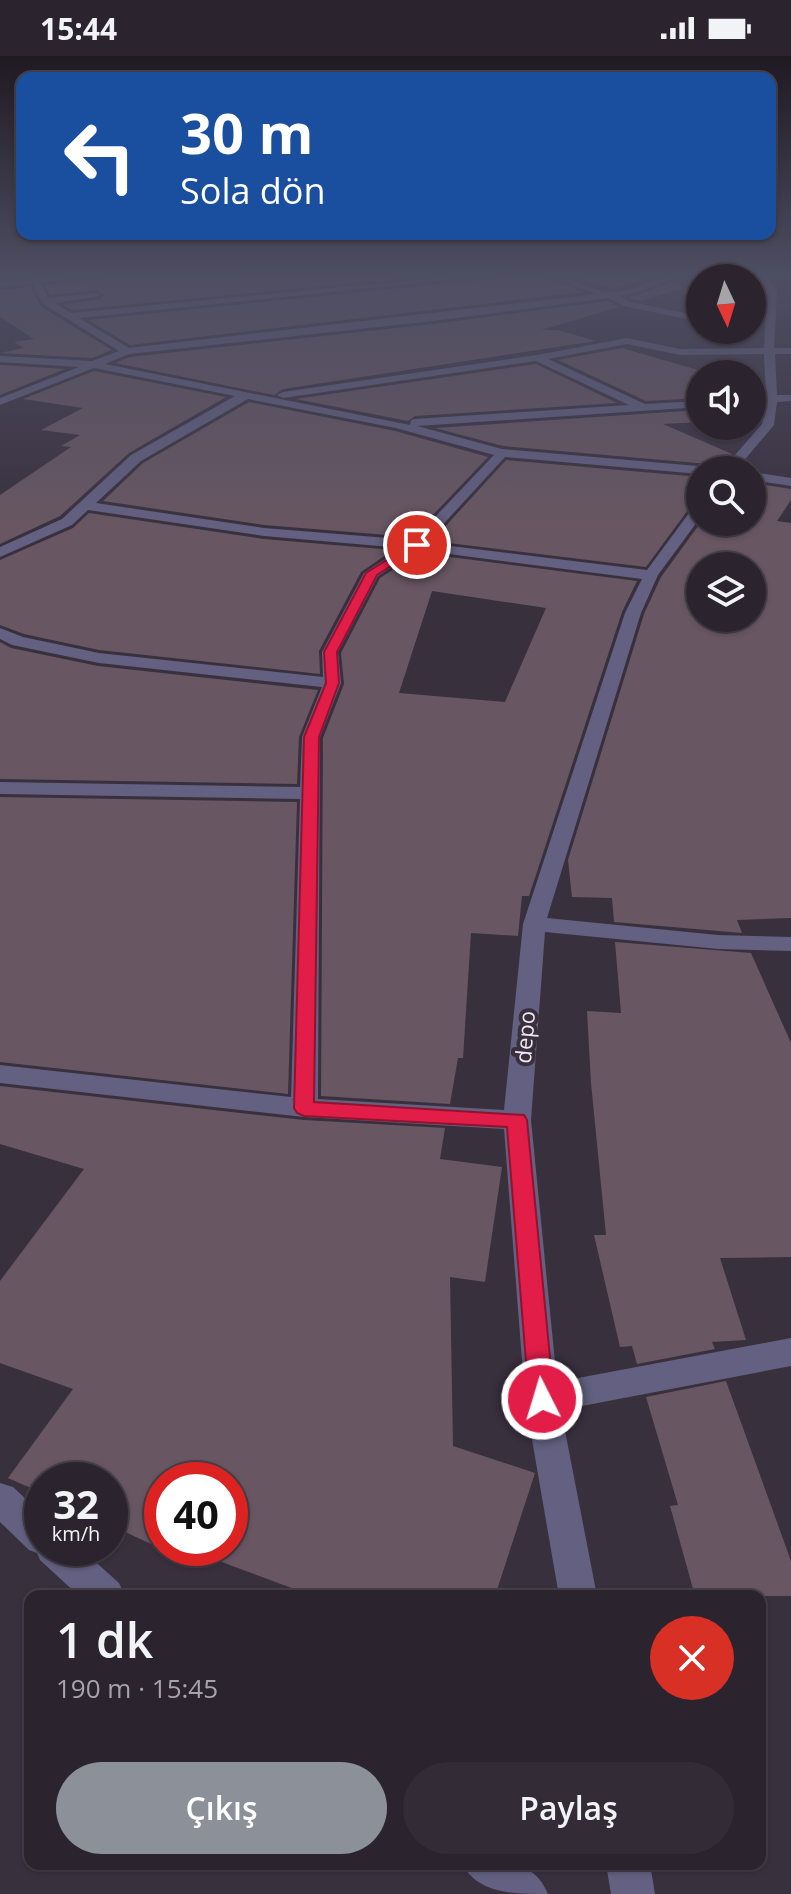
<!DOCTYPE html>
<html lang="tr">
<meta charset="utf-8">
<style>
body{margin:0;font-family:"Open Sans",sans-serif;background:#332c36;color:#f1f3f6;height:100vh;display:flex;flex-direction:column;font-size:30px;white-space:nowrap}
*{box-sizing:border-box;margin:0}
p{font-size:26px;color:#a6a4aa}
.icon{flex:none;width:44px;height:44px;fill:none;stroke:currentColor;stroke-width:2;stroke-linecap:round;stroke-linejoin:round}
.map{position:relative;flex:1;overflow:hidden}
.panel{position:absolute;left:24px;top:1534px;width:742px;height:280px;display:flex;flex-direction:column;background:#2b242e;border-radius:16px;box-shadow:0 2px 6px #0004,0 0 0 2px #47414a}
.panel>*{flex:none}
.guide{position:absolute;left:16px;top:16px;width:760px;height:168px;border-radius:16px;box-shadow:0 2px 6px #0004,0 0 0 2px #47414a;background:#1a4fa0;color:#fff;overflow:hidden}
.needle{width:52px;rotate:176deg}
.buttons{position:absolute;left:686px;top:208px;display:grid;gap:16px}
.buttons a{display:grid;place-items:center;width:80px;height:80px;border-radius:50%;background:#2b242e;box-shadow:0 2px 6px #0004,0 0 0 2px #47414a;font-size:40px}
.speed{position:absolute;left:24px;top:1406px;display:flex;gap:16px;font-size:40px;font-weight:700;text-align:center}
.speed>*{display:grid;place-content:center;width:104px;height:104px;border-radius:50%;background:#2b242e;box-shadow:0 2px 6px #0004,0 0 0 2px #47414a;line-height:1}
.speed small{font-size:20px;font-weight:400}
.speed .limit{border:12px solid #d22;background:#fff;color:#111}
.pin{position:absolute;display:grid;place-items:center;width:68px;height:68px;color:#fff;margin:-34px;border:4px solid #fff;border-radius:50%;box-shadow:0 2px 8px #0007}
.me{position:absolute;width:88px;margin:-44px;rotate:355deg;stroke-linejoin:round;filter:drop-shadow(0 0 6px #0008)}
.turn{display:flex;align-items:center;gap:28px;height:168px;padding:0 32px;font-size:36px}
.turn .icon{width:104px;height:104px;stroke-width:2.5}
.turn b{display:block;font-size:56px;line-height:68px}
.round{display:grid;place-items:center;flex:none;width:84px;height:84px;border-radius:42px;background:#332c36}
.head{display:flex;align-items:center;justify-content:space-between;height:136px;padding:0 32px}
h1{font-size:48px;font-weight:600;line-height:60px}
.action{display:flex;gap:16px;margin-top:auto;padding:16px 32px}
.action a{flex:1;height:92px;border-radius:48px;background:#8c9099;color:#fff;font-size:32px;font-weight:600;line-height:92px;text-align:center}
.action a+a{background:#332c36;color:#f1f3f6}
.status{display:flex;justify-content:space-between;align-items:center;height:56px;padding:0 40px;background:#2b242e;direction:ltr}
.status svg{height:22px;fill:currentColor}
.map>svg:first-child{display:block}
.building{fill:#685762;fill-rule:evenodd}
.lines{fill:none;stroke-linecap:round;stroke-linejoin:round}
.minor{fill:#636081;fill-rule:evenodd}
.route{fill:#e11d48;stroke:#92132f;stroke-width:2}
.labels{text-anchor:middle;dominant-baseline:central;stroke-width:8;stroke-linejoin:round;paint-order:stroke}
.street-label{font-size:22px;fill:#eee8f2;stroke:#39303e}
</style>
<div class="status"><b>15:44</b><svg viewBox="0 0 49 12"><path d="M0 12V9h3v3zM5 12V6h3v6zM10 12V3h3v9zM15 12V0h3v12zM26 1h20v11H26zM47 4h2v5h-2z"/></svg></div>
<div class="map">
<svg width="791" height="1838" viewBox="0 0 791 1838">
<rect width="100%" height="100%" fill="#39303e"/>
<!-- building -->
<g class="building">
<path d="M107,219h333l-368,35 -9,-5 38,-6 3,-4 -8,-5 -46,5 -5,-10 59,-7z"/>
<path d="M501,219h40l43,17 -454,53 -42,-25 410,-42z"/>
<path d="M562,219h100l-49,14z"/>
<path d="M680,223l1,10 -41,12 -12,-3z"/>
<path d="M31,231l9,19 72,44 -20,8 -92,-5 24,-5 -10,-6 20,-3 -34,-22v-27z"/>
<path d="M608,245l11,6 -78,23h17l38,11 -313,48 -9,6 -159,-32 15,-6 303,-33z"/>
<path d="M622,292l90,26h-12v24l-54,3 -88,-41z"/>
<path d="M536,308l81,39 -202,13 -7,5 -112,-22z"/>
<path d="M0,309l65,4 -65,26z"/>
<path d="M94,315l132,26 -97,56 -69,63 -60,28v-49l71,-48 -10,-1 19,-11 -39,-5 42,-22 -60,-9z"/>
<path d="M249,346l146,29 93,26 -76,80 -148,-12 -161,-24 40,-38z"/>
<path d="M700,354v12l-37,2 69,30 -13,16h-5l-5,-6 -206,-18 -68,-18z"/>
<path d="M506,404l194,17v24l-7,2 -47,64 -214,-26z"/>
<path d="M752,427l39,6v11l-14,21 14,2v395l-54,2 5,13 -128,-11 -2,-24 -40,-1 -4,-37 76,-246 17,-37 40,-55h51zM700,510h52v52h-52z"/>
<path d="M89,457l175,26 129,11 -32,22 -42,79 1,23 -221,-24 -75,-16 -24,-9v-65l73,-32z"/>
<path d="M419,497l218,28 -15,31 -93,284h-7l-4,40 -47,-3 -8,125h-5l-8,46 -129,-8 2,-358 21,-54 -3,-31 39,-75zM432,535l114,17 -41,94 -106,-9z"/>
<path d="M0,586l11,6 87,18 220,24 -19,47 -2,47 -297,-5z"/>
<path d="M0,741l297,5 -9,292 -288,-32z"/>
<path d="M615,886l136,11 40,90v214l-71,1 26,82 -34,2 3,7 -78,15 -5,-18 -12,1 -26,-112h12l-15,-152 -4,-72 34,2z"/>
<path d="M0,1030l304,34 141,8 -5,31 62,8 -17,115 -35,-5 3,169 82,27 -40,123h-182l-115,-43 -6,10 -82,-38v-45h-68v13l-34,-15 65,-89 -73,-26v-82l84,-112 -84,-25zM162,1424h68v68h-68z"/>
<path d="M726,1325l65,180v35h-96l-25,-90 8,-1 -32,-108z"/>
</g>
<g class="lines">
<!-- minor -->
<g class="minor">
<path d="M74,219h30l-63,8 7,15 48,-5 5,3 -46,7 16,10 398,-38h29l-419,43 50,30 468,-54 -53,-19c24,0 46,17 69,17 24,0 45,-18 68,-17l-44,18 -18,3 11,6 70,14v6l-76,-16 -15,-8 -176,23 -304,33 -24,10 305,61 1,-5 4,-1 214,-14 -93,-44 -253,37 -6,-3 6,-3 254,-37 90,-17 53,11 84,-1 3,-57 -9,-16h8l11,16 -3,57h17v6h-16l2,41h14v6l-14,1 -3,23 -38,45h-14l40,-46 4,-21h-14v-6l14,-1 -2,-42 -84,1 -53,-11 -79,15 97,45 55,-3v6l-283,19 85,23 207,18 2,3h-11v4l-195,-17 -79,86 221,27 48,-65 5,-1v14l-42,57 -17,38 -94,305 171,17 73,2v14l-73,-2 -173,-17 -14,188 26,262 234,-44v28l-230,44 36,186h-38l-34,-197 -21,-270 -200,-12 -304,-34v-18l291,32 9,-298 -300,-5v-12l300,5 2,-50 20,-50 -223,-24 -87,-18 -12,-6v-11l23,9 76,16 224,24 -1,-25 42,-79 38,-25 -138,-12 -176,-26 -16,15 -72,32v-10l62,-28 69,-64 104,-59 -141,-28 -94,37v-7l79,-31 -79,-5v-6l92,5 27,-10 -77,-48 -9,-19 -33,3v-6zM248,343l148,29 98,27 -81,85 -149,-12 -168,-25 45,-42zM418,494l224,29 -17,34 -102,311 -19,186 -186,-11 2,-362 21,-54 -3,-31 40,-76z"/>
<path d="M752,416l39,6v8l-39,-6z"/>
<path d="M0,1427l13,4 29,27v34h38l39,35 6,13h-46l-39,-36 -3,-7 -8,-3 -29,-28z"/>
<path d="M462,1808c36,0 70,-9 86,30 -36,0 -69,0 -86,-30z"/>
<path d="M606,1808h44l5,30h-44z"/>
</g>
</g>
<!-- sky -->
<linearGradient id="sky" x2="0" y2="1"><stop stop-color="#1f1a22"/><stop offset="0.46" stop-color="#4e4e63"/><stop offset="1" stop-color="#4e4e63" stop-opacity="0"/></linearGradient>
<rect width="791" height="476" fill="url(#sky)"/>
<!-- route -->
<path class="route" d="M417,485l5,4 -1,2 -44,28 -40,77 2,31 -20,54 -5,365 210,13 3,5 27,279 -3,8 -9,3 -9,-3 -4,-8 -22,-272 -203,-11 -7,-3 -3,-5 10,-371 22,-54 -2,-31 42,-79z"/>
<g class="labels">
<!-- street labels -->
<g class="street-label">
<text transform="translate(524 981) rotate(-85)">depo</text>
</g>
</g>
</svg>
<div class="buttons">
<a><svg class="needle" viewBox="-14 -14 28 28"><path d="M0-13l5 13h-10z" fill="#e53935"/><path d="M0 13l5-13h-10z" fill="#a6a4aa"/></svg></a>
<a><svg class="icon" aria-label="sound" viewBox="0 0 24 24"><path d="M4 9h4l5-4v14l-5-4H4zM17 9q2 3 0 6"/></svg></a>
<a><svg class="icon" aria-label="search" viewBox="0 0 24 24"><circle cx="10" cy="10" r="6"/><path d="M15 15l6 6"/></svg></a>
<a><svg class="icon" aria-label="layers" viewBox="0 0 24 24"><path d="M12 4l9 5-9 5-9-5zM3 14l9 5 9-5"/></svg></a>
</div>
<div class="speed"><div>32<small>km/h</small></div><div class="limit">40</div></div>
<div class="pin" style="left:417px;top:489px;background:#d93025"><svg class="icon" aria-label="arrive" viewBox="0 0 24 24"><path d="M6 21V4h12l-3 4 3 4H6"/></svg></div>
<svg class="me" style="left:542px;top:1343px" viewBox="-20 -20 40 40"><circle r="17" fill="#e11d48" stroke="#fff" stroke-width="3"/><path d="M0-11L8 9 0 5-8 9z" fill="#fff"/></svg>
<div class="guide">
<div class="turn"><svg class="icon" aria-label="left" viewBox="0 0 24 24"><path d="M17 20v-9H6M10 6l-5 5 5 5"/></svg><div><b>30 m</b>Sola dön</div></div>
</div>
<section class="panel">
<div class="head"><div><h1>1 dk</h1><p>190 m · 15:45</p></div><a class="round" style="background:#d93025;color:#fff"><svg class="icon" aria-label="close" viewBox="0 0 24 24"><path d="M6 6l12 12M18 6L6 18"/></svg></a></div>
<div class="action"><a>Çıkış</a><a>Paylaş</a></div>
</section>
</div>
